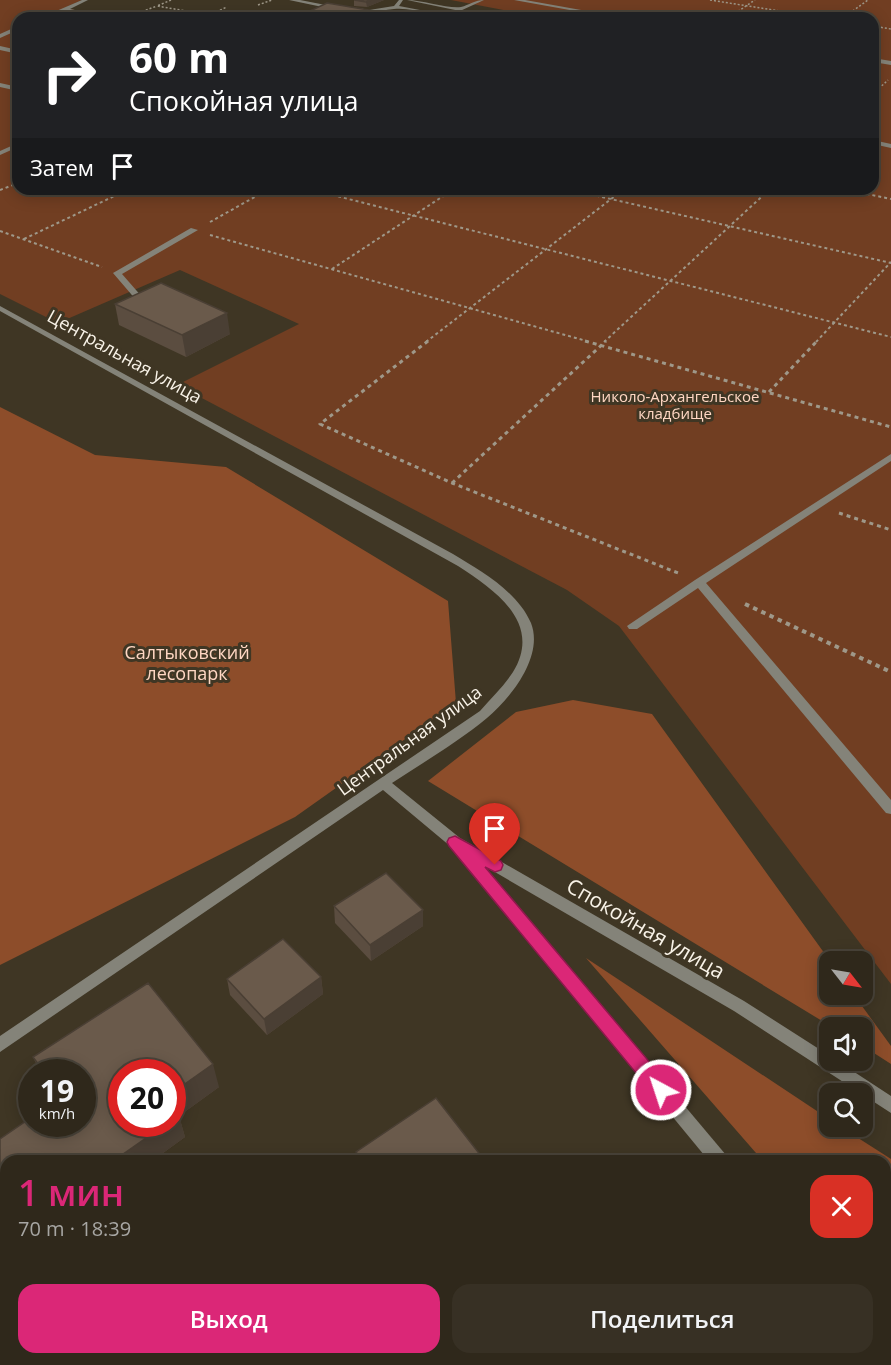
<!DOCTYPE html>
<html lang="ru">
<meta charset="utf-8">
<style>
body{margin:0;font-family:"Open Sans",sans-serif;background:#373024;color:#f1f3f6;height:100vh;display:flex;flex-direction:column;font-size:22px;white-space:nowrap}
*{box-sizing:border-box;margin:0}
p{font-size:20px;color:#a7a6a3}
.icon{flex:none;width:33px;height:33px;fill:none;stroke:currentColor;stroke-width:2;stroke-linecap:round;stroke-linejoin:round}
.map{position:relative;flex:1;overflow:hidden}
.sheet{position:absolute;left:0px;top:1155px;width:891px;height:210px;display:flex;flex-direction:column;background:#2f281b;border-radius:18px 18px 0 0;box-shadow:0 3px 15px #0003,0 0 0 2px #4a443a}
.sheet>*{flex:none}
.top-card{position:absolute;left:12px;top:12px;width:867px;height:183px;border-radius:18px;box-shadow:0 3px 15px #0003,0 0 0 2px #4a443a;background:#202124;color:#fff;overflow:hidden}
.needle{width:39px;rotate:121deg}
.tools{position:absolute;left:819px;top:951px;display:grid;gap:12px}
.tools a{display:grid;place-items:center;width:54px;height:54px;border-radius:12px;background:#2f281b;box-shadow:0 3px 15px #0003,0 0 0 2px #4a443a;font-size:30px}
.speed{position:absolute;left:18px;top:1059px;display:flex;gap:12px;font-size:30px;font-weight:700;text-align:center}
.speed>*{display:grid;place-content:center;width:78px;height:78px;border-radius:50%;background:#2f281b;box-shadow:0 3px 15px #0003,0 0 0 2px #4a443a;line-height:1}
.speed small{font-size:15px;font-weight:400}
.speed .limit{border:9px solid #d22;background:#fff;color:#111}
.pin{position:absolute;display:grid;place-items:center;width:51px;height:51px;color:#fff;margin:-62px -26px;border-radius:50% 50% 50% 0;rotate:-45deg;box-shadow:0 0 6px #0007}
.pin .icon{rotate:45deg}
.me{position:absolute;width:66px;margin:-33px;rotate:320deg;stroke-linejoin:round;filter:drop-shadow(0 0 4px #0008)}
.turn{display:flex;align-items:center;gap:21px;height:126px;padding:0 18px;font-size:27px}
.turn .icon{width:78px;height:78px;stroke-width:2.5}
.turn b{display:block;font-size:42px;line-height:51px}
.then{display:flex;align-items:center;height:57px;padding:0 18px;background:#0003;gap:12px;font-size:22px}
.round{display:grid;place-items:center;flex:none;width:63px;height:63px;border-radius:18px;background:#373024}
.summary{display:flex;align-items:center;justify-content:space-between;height:102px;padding:0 18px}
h1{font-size:36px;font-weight:600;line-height:45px;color:#db2777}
.button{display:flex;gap:12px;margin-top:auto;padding:12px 18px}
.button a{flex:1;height:69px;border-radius:18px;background:#db2777;color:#fff;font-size:24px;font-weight:600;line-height:69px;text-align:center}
.button a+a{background:#373024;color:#f1f3f6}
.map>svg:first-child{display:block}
.green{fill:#713e22}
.forest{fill:#8d4d2a}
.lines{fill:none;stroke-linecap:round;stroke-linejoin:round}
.path-far3{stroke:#9f9889;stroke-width:1.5;stroke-dasharray:2 2;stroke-linecap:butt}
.path-far2{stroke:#9f9889;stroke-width:2;stroke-dasharray:3 3;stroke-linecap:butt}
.path-far1{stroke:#9f9889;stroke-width:3;stroke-dasharray:4 4;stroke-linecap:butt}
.path{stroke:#9f9889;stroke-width:4;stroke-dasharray:4.5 4.5;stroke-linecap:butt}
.service{fill:#848379;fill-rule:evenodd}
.minor{fill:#848379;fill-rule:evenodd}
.wall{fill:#5b4d40}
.shaded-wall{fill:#4a3f34}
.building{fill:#6a5a4b;stroke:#4a3f34;stroke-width:1.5}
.route{fill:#db2777;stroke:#8e194d;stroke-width:1.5}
.labels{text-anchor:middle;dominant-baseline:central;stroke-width:6;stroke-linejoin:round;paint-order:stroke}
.far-park-label{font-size:15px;fill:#ffd7c3;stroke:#3f3624}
.street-label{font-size:18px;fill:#f9f3e8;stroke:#3f3624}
.park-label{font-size:18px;fill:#ffd7c3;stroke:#3f3624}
.near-street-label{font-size:21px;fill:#f9f3e8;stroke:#3f3624}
</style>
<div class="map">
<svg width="891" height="1365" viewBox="0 0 891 1365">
<rect width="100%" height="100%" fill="#3f3624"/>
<!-- green -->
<path class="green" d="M0,0h82l-18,8 55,10h-101v171h855v-171h-327l-95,-18h440v984l-272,-358 -52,-36 -390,-205 122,-61 -119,-54 -122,53 -58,-29z"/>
<!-- forest -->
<g class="forest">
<path d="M0,407l95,48 131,12 222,134 8,102 -161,114 -295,148z"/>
<path d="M573,700l79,14 178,247v33l24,1 37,51v18l-28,-18 -1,-18 -30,-1 -404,-246 88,-69z"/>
<path d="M586,958l243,161 1,7 11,1 50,32v149l-6,-7v-140h-122z"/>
</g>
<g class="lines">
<!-- path-far3 -->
<g class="path-far3">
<path d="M171,0l-14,6 70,12"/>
<path d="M710,0l114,18"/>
<path d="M258,5l14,-5"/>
<path d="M209,15l18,-8"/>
<path d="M127,17l30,-11"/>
<path d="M264,18l8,-3 15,2"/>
<path d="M728,18l27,-18"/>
<path d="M843,18l25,-18"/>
<path d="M873,26l18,3"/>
<path d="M873,94l15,-14"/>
</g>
<!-- path-far2 -->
<g class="path-far2">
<path d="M309,189l582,148"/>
<path d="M567,189l324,74"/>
<path d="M843,189l48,10"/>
<path d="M0,190l18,-7"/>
<path d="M210,222l59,-33"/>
<path d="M0,231l102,36"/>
<path d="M210,235l380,107"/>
<path d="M24,239l105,-50"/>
<path d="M332,269l122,-80"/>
<path d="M426,342l198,-153"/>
<path d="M604,342l166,-153"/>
<path d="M816,342l75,-80"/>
</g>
<!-- path-far1 -->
<g class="path-far1">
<path d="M428,341l-108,83 132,59 226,90"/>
<path d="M585,341l306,86"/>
<path d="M769,392l48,-51"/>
<path d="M452,483l154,-142"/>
<path d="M839,513l52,17"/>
</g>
<!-- path -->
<path class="path" d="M745,604l146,68"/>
<!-- service -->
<g class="service">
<path d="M82,0h6l-18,9 45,9c-15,0 -40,-9 -51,-7 -8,1 -14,7 -24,7z"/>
<path d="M289,0h11l41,8 -23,10h-7l21,-9z"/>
<path d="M399,0h4l-4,6 63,12c-22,0 -48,-11 -68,-9 -13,1 -24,7 -38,1l3,-2 10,2 25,-4z"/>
<path d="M407,0c15,0 42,9 54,7 8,-2 14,-7 23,-7l-24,11z"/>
<path d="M514,0h11l101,18h-12z"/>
<path d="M18,26v4l-18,8v-4z"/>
<path d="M0,46l18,4v4l-18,-4z"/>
<path d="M873,58l18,3v4l-18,-3z"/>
<path d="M0,83l18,4v4l-18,-4z"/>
<path d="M873,140l18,4v4l-18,-4z"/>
<path d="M18,143v4l-18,8v-4z"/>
<path d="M191,228l7,2 -76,44 28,32 -7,2 -30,-35z"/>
<path d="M891,454v7l-185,122 185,217v14l-5,-1 -188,-225 -61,41h-8l-2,-3 68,-46z"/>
<path d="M456,839l5,1 265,315 2,6h-19l-258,-313 -2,-4 2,-4z"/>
</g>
<!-- minor -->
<path class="minor" d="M0,306l453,248c28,17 64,37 78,69 13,33 -20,75 -44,95 -29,24 -63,44 -95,65l68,55 284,163 86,55v4h6l55,36v17l-157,-102 -284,-165 -67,-56 -383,262v-16l480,-325c11,-13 24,-25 33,-39 30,-49 -18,-82 -55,-106l-458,-255z"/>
</g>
<!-- wall -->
<g class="wall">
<path d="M354,0h30l-17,7 -13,-1z"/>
<path d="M115,304l115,30 -44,23 -67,-32z"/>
<path d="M334,906l89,20 -52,35 -36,-38z"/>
<path d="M321,977l2,17 -56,41 -37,-40 -3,-16z"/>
<path d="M33,1057l186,30 -40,29 6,21 -33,24h-146v119l-5,4 -1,-2v-143l82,-15v-52h-42z"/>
<path d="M356,1152l129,9h-128z"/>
<path d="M603,1359h80v1l-13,5h-65z"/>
</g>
<!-- shaded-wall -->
<g class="shaded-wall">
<path d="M371,0h13l-17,7 -1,-5z"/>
<path d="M227,313l3,21 -44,23 -4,-22z"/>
<path d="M423,910v16l-52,35 -1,-16z"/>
<path d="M321,977l2,17 -56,41 -3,-16z"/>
<path d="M213,1064l6,23 -40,29 6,21 -33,24h-39l53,-37h6v-31z"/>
<path d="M6,1251v29l-5,4 -1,-2v-27z"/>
<path d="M655,1359h28v1l-13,5h-32z"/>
</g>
<!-- building -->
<g class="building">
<path d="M354,0h17l-5,2z"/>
<path d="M327,3l89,15h-121z"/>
<path d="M161,283l66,30 -45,22 -67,-31z"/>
<path d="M386,873l37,37 -53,35 -36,-39z"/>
<path d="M283,939l38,38 -57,42 -37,-40z"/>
<path d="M148,983l65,81 -41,29v-21h-50v52h44l-53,37h-107v90l-6,4v-116l32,-22v7h50v-52h-38l-11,-15z"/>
<path d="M436,1098l49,63h-122l-7,-9z"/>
<path d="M172,1106l7,8 -7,5z"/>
<path d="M885,1239l6,5v30l-6,9z"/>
<path d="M611,1359h44l-17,6h-25z"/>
</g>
<!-- route -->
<path class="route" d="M455,836l46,25 2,4 -2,5 -6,2 -10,-5 183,217 2,6 -2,6 -7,3 -6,-3 -206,-250 -2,-4 2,-4z"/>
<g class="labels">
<!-- far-park labels -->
<g class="far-park-label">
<text x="675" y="396">Николо-Архангельское<tspan x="675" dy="17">кладбище</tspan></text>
</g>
<!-- street labels -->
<g class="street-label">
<text transform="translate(125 356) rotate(29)">Центральная улица</text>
<text transform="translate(409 740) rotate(-36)">Центральная улица</text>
</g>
<!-- park labels -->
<g class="park-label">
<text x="187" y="652">Салтыковский<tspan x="187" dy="21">лесопарк</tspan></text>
</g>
<!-- near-street labels -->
<g class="near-street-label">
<text transform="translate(646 928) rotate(30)">Спокойная улица</text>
</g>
</g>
</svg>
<div class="tools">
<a><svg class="needle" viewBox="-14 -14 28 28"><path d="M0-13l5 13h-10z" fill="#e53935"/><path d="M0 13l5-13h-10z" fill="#a7a6a3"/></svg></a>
<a><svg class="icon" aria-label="sound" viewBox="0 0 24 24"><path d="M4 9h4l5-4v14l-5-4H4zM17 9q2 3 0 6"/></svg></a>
<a><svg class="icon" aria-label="search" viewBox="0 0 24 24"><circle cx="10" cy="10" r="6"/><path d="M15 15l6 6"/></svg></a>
</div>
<div class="speed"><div>19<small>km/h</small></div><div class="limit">20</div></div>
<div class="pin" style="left:495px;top:865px;background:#d93025"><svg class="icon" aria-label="arrive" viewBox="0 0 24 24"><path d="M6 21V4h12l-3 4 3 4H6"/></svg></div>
<svg class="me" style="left:661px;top:1090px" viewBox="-20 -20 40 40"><circle r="17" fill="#db2777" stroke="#fff" stroke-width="3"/><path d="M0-11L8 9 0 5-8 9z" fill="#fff"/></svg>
<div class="top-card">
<div class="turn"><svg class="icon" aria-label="right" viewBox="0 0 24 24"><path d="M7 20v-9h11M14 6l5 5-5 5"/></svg><div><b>60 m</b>Спокойная улица</div></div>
<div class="then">Затем<svg class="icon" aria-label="arrive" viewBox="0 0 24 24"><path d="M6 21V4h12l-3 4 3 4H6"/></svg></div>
</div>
<section class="sheet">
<div class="summary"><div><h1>1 мин</h1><p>70 m · 18:39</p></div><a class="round" style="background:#d93025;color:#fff"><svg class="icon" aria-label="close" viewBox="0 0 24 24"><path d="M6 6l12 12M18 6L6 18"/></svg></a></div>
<div class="button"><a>Выход</a><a>Поделиться</a></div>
</section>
</div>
